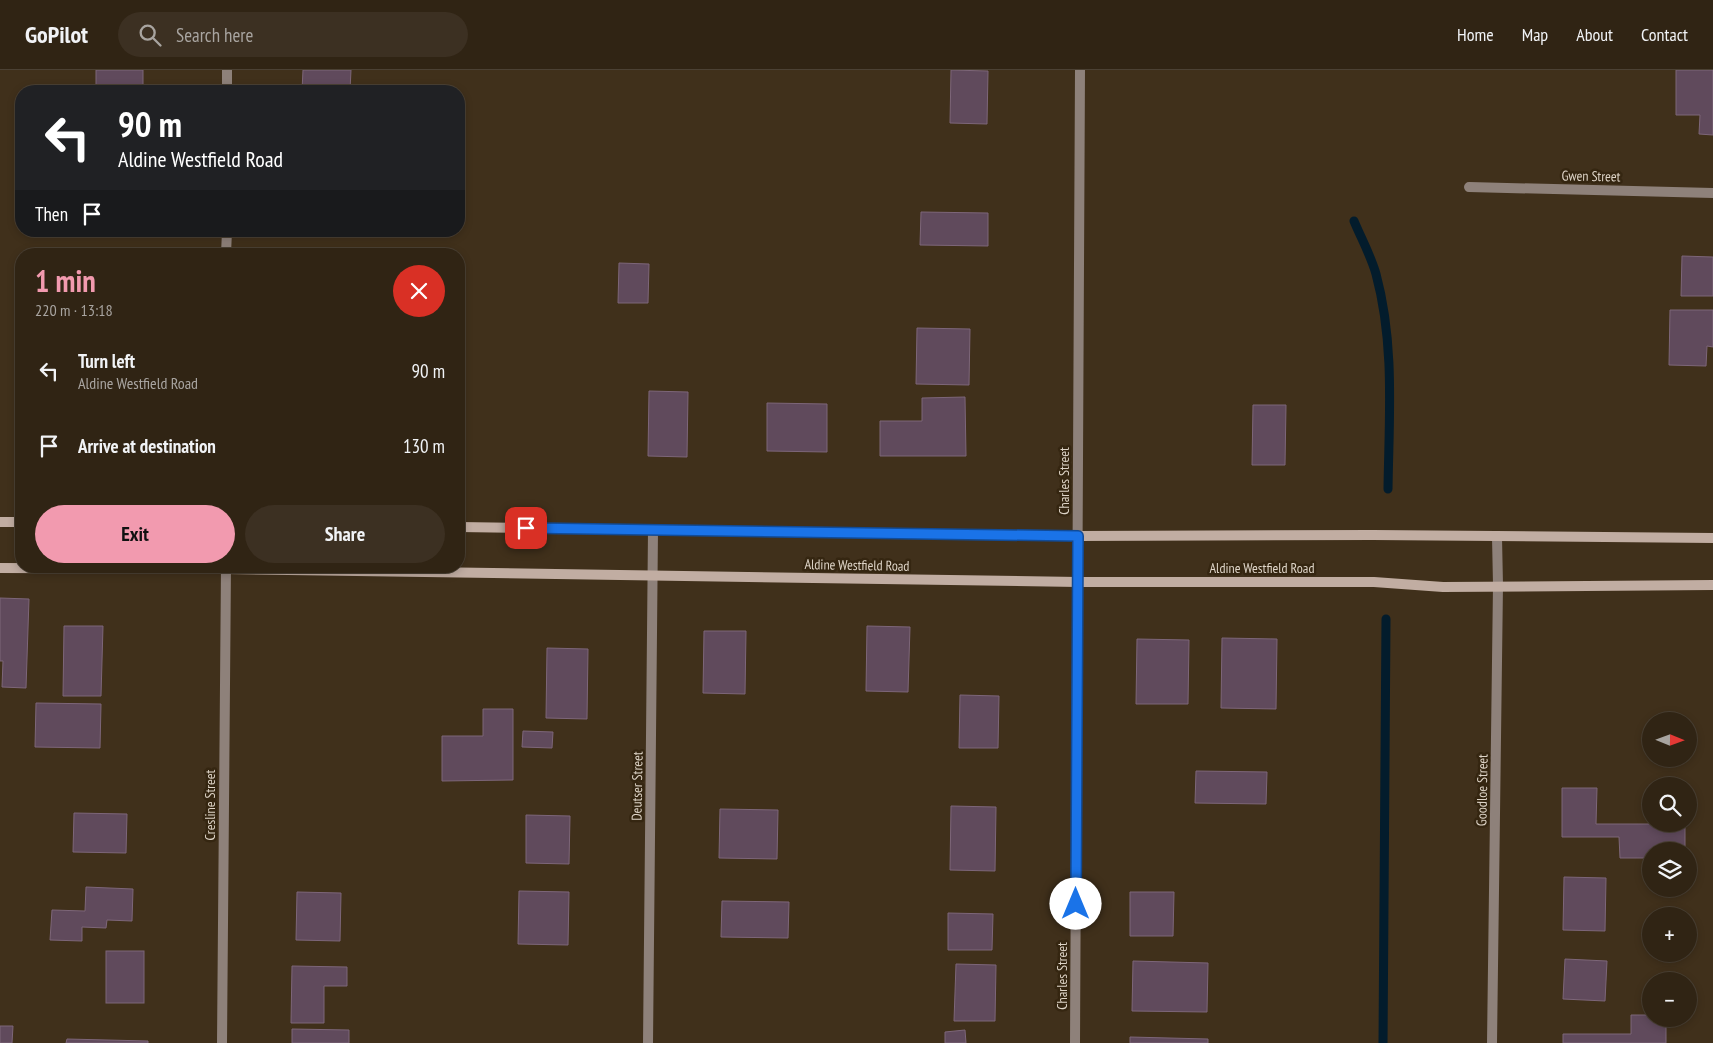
<!DOCTYPE html>
<meta charset="utf-8">
<style>
body{margin:0;font-family:"PT Sans Narrow",sans-serif;background:#3c3022;color:#f1f3f6;height:100vh;display:flex;flex-direction:column;font-size:19px;white-space:nowrap}
*{box-sizing:border-box;margin:0}
p{font-size:16px;color:#a8a4a0}
.icon{flex:none;width:28px;height:28px;fill:none;stroke:currentColor;stroke-width:2;stroke-linecap:round;stroke-linejoin:round}
.map{position:relative;flex:1;overflow:hidden}
.side{position:absolute;left:15px;top:178px;width:450px;height:325px;display:flex;flex-direction:column;background:#302414;border-radius:20px;box-shadow:0 2px 8px #0003,0 0 0 1px #4b4134}
.side>*{flex:none}
.hud{position:absolute;left:15px;top:15px;width:450px;height:152px;border-radius:20px;box-shadow:0 2px 8px #0003,0 0 0 1px #4b4134;background:#202124;color:#fff;overflow:hidden}
.needle{width:32px;rotate:91deg}
.fabs{position:absolute;left:1642px;top:642px;display:grid;gap:10px}
.fabs a{display:grid;place-items:center;width:55px;height:55px;border-radius:50%;background:#302414;box-shadow:0 2px 8px #0003,0 0 0 1px #4b4134;font-size:25px}
.pin{position:absolute;display:grid;place-items:center;width:42px;height:42px;color:#fff;margin:-21px;border-radius:10px;box-shadow:0 2px 8px #0006}
.me{position:absolute;width:55px;margin:-28px;rotate:0deg;stroke-linejoin:round;filter:drop-shadow(0 0 4px #0008)}
.turn{display:flex;align-items:center;gap:18px;height:105px;padding:0 20px;font-size:22px}
.turn .icon{width:65px;height:65px;stroke-width:2.5}
.turn b{display:block;font-size:35px;line-height:42px}
.then{display:flex;align-items:center;height:48px;padding:0 20px;background:#0003;gap:10px;font-size:19px}
.round{display:grid;place-items:center;flex:none;width:52px;height:52px;border-radius:26px;background:#3c3022}
.overview{display:flex;align-items:center;justify-content:space-between;height:85px;padding:0 20px}
h1{font-size:30px;font-weight:700;line-height:38px;color:#f29aaf}
.button{display:flex;gap:10px;margin-top:auto;padding:10px 20px}
.button a{flex:1;height:58px;border-radius:30px;background:#f29aaf;color:#111;font-size:20px;font-weight:700;line-height:58px;text-align:center}
.button a+a{background:#3c3022;color:#f1f3f6}
ul{padding:0;list-style:none}
li{display:flex;align-items:center;gap:15px;height:75px;padding:0 20px}
li div{flex:1}
li b{display:block;font-size:19px}
li em{font-style:normal}
header{display:flex;align-items:center;gap:30px;box-sizing:border-box;height:70px;padding:0 25px;background:#302414;border-bottom:1px solid #4b4134}
header strong{font-size:24px}
nav{display:flex;gap:28px;margin-inline-start:auto;font-size:18px}
.search{width:350px;height:45px;background:#3c3022;display:flex;align-items:center;gap:12px;box-sizing:border-box;padding:0 18px;border-radius:28px;color:#a8a4a0;font-size:19px}
.map>svg:first-child{display:block}
.lines{fill:none;stroke-linecap:round;stroke-linejoin:round}
.stream{stroke:#031c2c;stroke-width:9}
.building{fill:#604a5c;stroke:#7d6679}
.street{stroke:#8e817a;stroke-width:10}
.secondary{stroke:#c1ada2;stroke-width:10}
.route-casing{stroke:#114b97;stroke-width:12}
.route{stroke:#1a73e8;stroke-width:9}
.labels{text-anchor:middle;dominant-baseline:central;stroke-width:5;stroke-linejoin:round;paint-order:stroke}
.street-label{font-size:14px;fill:#ded4c7;stroke:#352611}
</style>
<header>
<strong>GoPilot</strong>
<div class="search"><svg class="icon" aria-label="search" viewBox="0 0 24 24"><circle cx="10" cy="10" r="6"/><path d="M15 15l6 6"/></svg>Search here</div>
<nav><a>Home</a><a>Map</a><a>About</a><a>Contact</a></nav>
</header>
<div class="map">
<svg width="1713" height="973" viewBox="0 0 1713 973">
<rect width="100%" height="100%" fill="#40301b"/>
<g class="lines">
<!-- stream -->
<g class="stream">
<path d="M1354,151c7,17 17,35 22,53 19,70 13,143 12,215"/>
<path d="M1383,973l3,-424"/>
</g>
</g>
<!-- building -->
<g class="building">
<rect x="96" y="0" width="47" height="21"/>
<path d="M303,0h48l-1,21h-48z"/>
<path d="M951,0l37,1 -1,53 -37,-1z"/>
<path d="M1676,0h37v65l-14,-1 1,-19h-24z"/>
<path d="M921,142l67,1v33l-68,-1z"/>
<path d="M1682,186l31,1v39h-32z"/>
<path d="M619,193l30,1 -1,39h-30z"/>
<path d="M1670,240h43v37l-6,-1 -1,20 -37,-1z"/>
<path d="M917,258l53,1 -1,56 -53,-1z"/>
<path d="M649,321l39,1 -1,65 -39,-1z"/>
<path d="M965,327l1,59h-86v-35h42v-23z"/>
<path d="M767,333l60,1v48l-60,-1z"/>
<path d="M1253,335h33l-1,60h-33z"/>
<path d="M0,528l29,1 -3,89 -24,-1 1,-26h-3z"/>
<path d="M64,556h39l-2,70h-38z"/>
<path d="M867,556l43,1 -2,65 -42,-1z"/>
<path d="M704,561h42l-1,63 -42,-1z"/>
<path d="M1222,568l55,1 -1,70 -55,-1z"/>
<path d="M1137,569l52,1 -1,64h-52z"/>
<path d="M547,578l41,1 -1,70 -41,-1z"/>
<path d="M960,625l39,1 -1,52h-39z"/>
<path d="M36,633l65,1 -1,44 -65,-1z"/>
<path d="M483,639h30v71l-71,1v-45h41z"/>
<path d="M523,661l30,1 -1,16 -30,-1z"/>
<path d="M1196,701l71,1 -1,32 -71,-1z"/>
<path d="M1562,718h35l-1,36h89v27h-34v7h-31l-1,-21h-57z"/>
<path d="M951,736l45,1 -1,64 -45,-1z"/>
<path d="M720,739l58,1 -1,49 -58,-1z"/>
<path d="M74,743l53,1 -1,39 -53,-1z"/>
<path d="M526,745l44,1 -1,48 -43,-1z"/>
<path d="M1564,807l42,1 -1,53 -42,-1z"/>
<path d="M86,817l47,2 -1,32 -25,-1 -1,8 -24,-1v14l-32,-1 2,-30 33,1z"/>
<path d="M519,821l50,1 -1,53 -50,-1z"/>
<path d="M297,822l44,1 -1,48 -44,-1z"/>
<path d="M1130,822h44l-1,44h-43z"/>
<path d="M722,831l67,1 -1,36 -67,-1z"/>
<path d="M948,843l45,1 -1,36h-44z"/>
<rect x="106" y="881" width="38" height="52"/>
<path d="M1565,889l42,2 -2,40 -42,-2z"/>
<path d="M1133,891l75,2 -1,49 -75,-1z"/>
<path d="M956,894l40,1 -1,56h-41z"/>
<path d="M292,896l55,1v19h-23v37h-33z"/>
<path d="M1631,945h20v4h15v24h-103v-9h68z"/>
<path d="M0,956h13l-1,17h-12z"/>
<path d="M292,959l57,1v13h-57z"/>
<path d="M965,960l1,13h-21v-11z"/>
<path d="M1130,967l78,2v4h-78z"/>
<path d="M67,969l81,2v2h-82z"/>
</g>
<g class="lines">
<!-- street -->
<g class="street">
<path d="M227,21v-21"/>
<path d="M1469,117l244,6"/>
<path d="M226,184l1,-23"/>
<path d="M222,973l4,-477"/>
<path d="M648,973l5,-513"/>
<path d="M1075,973l5,-973"/>
<path d="M1492,973l6,-458 -1,-48"/>
</g>
<!-- secondary -->
<g class="secondary">
<path d="M0,452h21"/>
<path d="M459,457l619,9 295,-1 340,3"/>
<path d="M0,498l226,1 852,13h296l69,5 270,-2"/>
</g>
</g>
<g class="lines">
<defs>
<path id="route" d="M526,458l552,8 -2,368"/>
</defs>
<!-- route casing -->
<use href="#route" class="route-casing"/>
<!-- route -->
<use href="#route" class="route"/>
</g>
<g class="labels">
<!-- street labels -->
<g class="street-label">
<text transform="translate(1591 106) rotate(1)">Gwen Street</text>
<text transform="translate(1064 411) rotate(-90)">Charles Street</text>
<text transform="translate(857 495) rotate(1)">Aldine Westfield Road</text>
<text x="1262" y="498">Aldine Westfield Road</text>
<text transform="translate(637 716) rotate(-89)">Deutser Street</text>
<text transform="translate(1482 720) rotate(-89)">Goodloe Street</text>
<text transform="translate(210 735) rotate(-90)">Cresline Street</text>
<text transform="translate(1062 906) rotate(-90)">Charles Street</text>
</g>
</g>
</svg>
<div class="fabs">
<a><svg class="needle" viewBox="-14 -14 28 28"><path d="M0-13l5 13h-10z" fill="#e53935"/><path d="M0 13l5-13h-10z" fill="#a8a4a0"/></svg></a>
<a><svg class="icon" aria-label="search" viewBox="0 0 24 24"><circle cx="10" cy="10" r="6"/><path d="M15 15l6 6"/></svg></a>
<a><svg class="icon" aria-label="layers" viewBox="0 0 24 24"><path d="M12 4l9 5-9 5-9-5zM3 14l9 5 9-5"/></svg></a>
<a>+</a>
<a>−</a>
</div>
<div class="pin" style="left:526px;top:458px;background:#d93025"><svg class="icon" aria-label="arrive" viewBox="0 0 24 24"><path d="M6 21V4h12l-3 4 3 4H6"/></svg></div>
<svg class="me" style="left:1076px;top:834px" viewBox="-20 -20 40 40"><circle r="19" fill="#fff"/><path d="M0-13L10 11 0 6-10 11z" fill="#1a73e8"/></svg>
<div class="hud">
<div class="turn"><svg class="icon" aria-label="left" viewBox="0 0 24 24"><path d="M17 20v-9H6M10 6l-5 5 5 5"/></svg><div><b>90 m</b>Aldine Westfield Road</div></div>
<div class="then">Then<svg class="icon" aria-label="arrive" viewBox="0 0 24 24"><path d="M6 21V4h12l-3 4 3 4H6"/></svg></div>
</div>
<section class="side">
<div class="overview"><div><h1>1 min</h1><p>220 m · 13:18</p></div><a class="round" style="background:#d93025;color:#fff"><svg class="icon" aria-label="close" viewBox="0 0 24 24"><path d="M6 6l12 12M18 6L6 18"/></svg></a></div>
<ul>
<li><svg class="icon" aria-label="left" viewBox="0 0 24 24"><path d="M17 20v-9H6M10 6l-5 5 5 5"/></svg><div><b>Turn left</b><p>Aldine Westfield Road</p></div><em>90 m</em></li>
<li><svg class="icon" aria-label="arrive" viewBox="0 0 24 24"><path d="M6 21V4h12l-3 4 3 4H6"/></svg><div><b>Arrive at destination</b></div><em>130 m</em></li>
</ul>
<div class="button"><a>Exit</a><a>Share</a></div>
</section>
</div>
